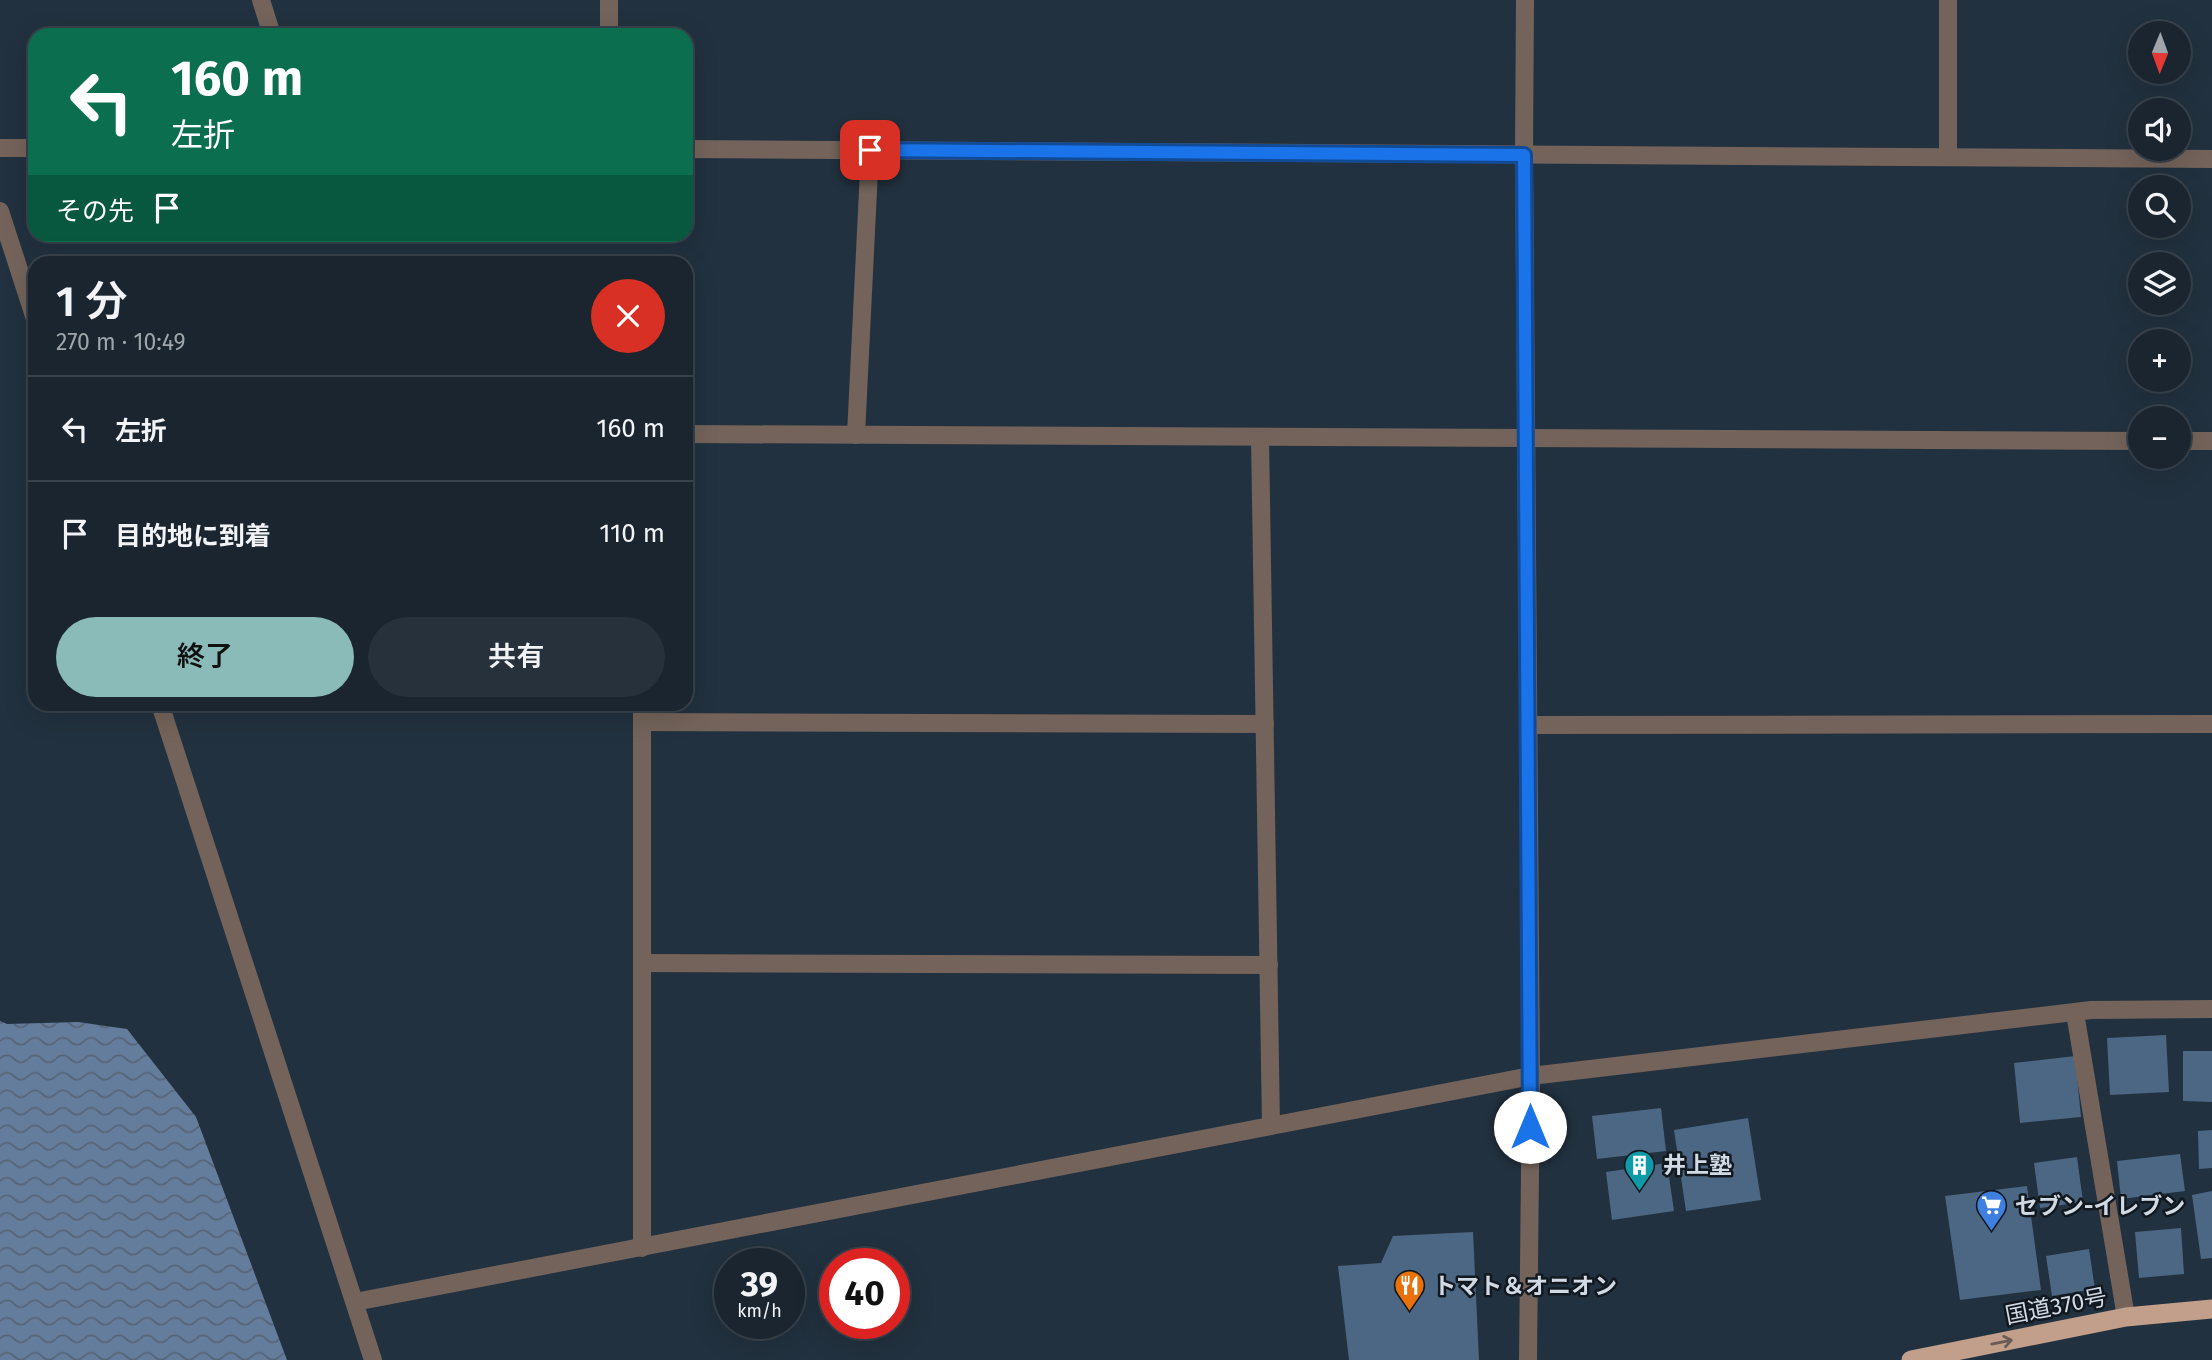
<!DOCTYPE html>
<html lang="ja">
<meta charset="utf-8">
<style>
body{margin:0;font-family:"Fira Sans","Noto Sans JP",sans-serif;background:#27313b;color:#f1f3f6;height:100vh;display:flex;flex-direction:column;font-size:26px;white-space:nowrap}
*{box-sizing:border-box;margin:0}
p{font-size:23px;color:#9fa5aa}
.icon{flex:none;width:38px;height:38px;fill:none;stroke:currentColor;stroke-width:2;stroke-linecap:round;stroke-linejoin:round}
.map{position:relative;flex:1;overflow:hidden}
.sheet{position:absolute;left:28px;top:256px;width:665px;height:455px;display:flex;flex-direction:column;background:#1a252f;border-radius:21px;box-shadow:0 7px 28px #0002,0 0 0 2px #38424b}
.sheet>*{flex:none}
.hud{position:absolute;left:28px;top:28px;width:665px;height:214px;border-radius:21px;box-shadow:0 7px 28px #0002,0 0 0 2px #38424b;background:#0b6e4f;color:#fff;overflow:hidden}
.needle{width:46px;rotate:181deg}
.tools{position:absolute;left:2128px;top:21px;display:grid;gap:14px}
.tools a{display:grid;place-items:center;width:63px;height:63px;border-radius:50%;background:#1a252f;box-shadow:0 7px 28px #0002,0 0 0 2px #38424b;font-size:35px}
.speed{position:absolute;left:714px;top:1248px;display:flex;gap:14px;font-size:35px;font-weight:700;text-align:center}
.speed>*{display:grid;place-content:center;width:91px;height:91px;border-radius:50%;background:#1a252f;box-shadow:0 7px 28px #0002,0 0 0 2px #38424b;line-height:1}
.speed small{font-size:18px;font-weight:400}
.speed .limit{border:10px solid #d22;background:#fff;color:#111}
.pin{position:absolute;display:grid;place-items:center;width:60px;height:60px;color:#fff;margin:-30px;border-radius:14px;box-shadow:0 4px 10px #0006}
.me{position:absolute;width:77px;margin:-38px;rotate:0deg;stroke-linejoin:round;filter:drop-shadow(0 0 5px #0008)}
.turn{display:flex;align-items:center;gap:24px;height:147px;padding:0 28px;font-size:32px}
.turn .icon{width:91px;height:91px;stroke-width:2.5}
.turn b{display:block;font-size:49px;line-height:60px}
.then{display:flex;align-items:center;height:66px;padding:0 28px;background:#0003;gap:14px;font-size:26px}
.round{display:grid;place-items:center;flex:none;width:74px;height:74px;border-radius:37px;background:#27313b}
.summary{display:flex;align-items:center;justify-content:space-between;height:119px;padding:0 28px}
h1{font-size:42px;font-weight:600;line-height:52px}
.button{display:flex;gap:14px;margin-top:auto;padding:14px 28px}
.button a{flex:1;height:80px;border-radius:42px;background:#8bbbb9;color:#111;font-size:28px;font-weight:600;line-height:80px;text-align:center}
.button a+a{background:#27313b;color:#f1f3f6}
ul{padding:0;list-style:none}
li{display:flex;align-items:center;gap:21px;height:105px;padding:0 28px;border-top:2px solid #38424b}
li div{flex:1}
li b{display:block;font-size:26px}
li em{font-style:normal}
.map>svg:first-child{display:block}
.water{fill:url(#water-waves)}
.building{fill:#4c6783}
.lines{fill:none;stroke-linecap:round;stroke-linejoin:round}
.minor{stroke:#73635a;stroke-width:18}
.tertiary{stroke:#73635a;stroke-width:18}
.trunk{stroke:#c29f8a;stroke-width:19}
.oneway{stroke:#6a5c54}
.route-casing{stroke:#114b97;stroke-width:18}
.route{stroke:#1a73e8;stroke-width:12}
.labels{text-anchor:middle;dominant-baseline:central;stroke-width:5;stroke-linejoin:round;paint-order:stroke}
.poi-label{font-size:23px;font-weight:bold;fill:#d1dae4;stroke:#12181f;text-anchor:start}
.street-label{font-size:23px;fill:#d1dae4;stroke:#12181f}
</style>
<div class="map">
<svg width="2212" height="1360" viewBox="0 0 2212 1360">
<defs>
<pattern id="water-waves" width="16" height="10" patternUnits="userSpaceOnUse" patternTransform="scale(1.75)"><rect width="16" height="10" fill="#657d9c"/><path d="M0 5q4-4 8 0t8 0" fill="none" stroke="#566579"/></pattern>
</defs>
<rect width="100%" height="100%" fill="#22313f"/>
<!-- water -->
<path class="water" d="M0,1021l7,3 71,-2 49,7 69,88 91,243h-287z"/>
<!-- building -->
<g class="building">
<path d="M2166,1035l3,57 -59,3 -3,-57z"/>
<path d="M2183,1051h29v51l-29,-1z"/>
<path d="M2075,1056l6,61 -61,6 -6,-60z"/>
<path d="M1661,1108l5,43 -69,8 -5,-43z"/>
<path d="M1748,1118l13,82 -75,11 -12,-81z"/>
<path d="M2212,1130v38l-13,1 -1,-38z"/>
<path d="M2180,1154l5,37 -64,8 -4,-38z"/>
<path d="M2077,1157l6,45 -43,6 -6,-45z"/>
<path d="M1667,1163l7,48 -62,9 -6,-48z"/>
<path d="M2027,1186l14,104 -81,10 -15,-104z"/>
<path d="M2212,1191v67l-11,1 -9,-64z"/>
<path d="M2181,1228l3,46 -45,4 -4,-46z"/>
<path d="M1473,1232l6,128h-130l-11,-94 43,-3 12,-27z"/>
<path d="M2089,1249l6,40 -43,7 -6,-40z"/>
</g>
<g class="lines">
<!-- minor -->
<g class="minor">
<path d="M261,0l11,35"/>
<path d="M609,35v-35"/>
<path d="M1948,156v-156"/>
<path d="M686,434l1454,7"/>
<path d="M856,435l14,-285"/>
<path d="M1260,437l11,689"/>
<path d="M2179,441h33"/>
<path d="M642,722l623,2"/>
<path d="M1528,725l684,-1"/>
<path d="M642,963l627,2"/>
<path d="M2075,1013l51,304"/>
<path d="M642,1248v-544"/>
<path d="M355,1302l1176,-226 560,-66 121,-1"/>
</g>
<!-- tertiary -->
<g class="tertiary">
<path d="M1525,0l-1,155 7,921 -3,284"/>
<path d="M0,148h35"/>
<path d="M686,149l1526,10"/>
<path d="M0,211l35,108"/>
<path d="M160,704l213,656"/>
</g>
<!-- trunk -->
<path class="trunk" d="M1911,1360l215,-43 86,-8"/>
</g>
<!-- one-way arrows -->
<defs><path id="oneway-shaft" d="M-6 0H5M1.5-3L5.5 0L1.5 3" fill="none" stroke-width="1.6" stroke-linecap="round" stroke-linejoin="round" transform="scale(1.75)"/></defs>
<use class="oneway" href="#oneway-shaft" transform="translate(2002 1342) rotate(-11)"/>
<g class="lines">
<defs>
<path id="route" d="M870,150l654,5 6,972"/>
</defs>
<!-- route casing -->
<use href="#route" class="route-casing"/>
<!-- route -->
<use href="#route" class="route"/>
</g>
<!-- icons -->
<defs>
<symbol id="building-pin" viewBox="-11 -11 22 30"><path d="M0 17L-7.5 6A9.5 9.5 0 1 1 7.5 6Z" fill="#0f9aa8" stroke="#12181f"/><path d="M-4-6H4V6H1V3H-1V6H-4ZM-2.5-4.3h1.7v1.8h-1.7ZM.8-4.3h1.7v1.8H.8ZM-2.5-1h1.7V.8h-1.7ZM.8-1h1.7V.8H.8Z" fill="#fff"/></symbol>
<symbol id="supermarket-pin" viewBox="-11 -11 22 30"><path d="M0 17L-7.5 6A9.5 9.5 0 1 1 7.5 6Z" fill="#3f7fe0" stroke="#12181f"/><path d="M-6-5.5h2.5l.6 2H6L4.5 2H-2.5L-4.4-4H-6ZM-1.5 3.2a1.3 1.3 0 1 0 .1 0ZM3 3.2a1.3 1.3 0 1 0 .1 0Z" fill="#fff"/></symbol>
<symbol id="restaurant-pin" viewBox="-11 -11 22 30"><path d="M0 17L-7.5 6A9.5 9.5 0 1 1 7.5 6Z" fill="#e8710a" stroke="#12181f"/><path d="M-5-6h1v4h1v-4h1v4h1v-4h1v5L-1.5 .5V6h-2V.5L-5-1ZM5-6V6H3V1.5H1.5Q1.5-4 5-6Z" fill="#fff"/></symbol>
</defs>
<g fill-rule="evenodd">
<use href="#building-pin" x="1622" y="1148" width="35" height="47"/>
<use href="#supermarket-pin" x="1974" y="1188" width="35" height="47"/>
<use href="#restaurant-pin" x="1392" y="1268" width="35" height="47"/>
</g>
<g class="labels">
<!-- poi labels -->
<g class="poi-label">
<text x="1663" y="1165">井上塾</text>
<text x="2015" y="1206">セブン-イレブン</text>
<text x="1433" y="1286">トマト＆オニオン</text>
</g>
<!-- street labels -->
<g class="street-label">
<text transform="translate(2056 1306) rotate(-11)">国道370号</text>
</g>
</g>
</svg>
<div class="tools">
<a><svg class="needle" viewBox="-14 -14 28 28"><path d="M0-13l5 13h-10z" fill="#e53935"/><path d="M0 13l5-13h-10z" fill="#9fa5aa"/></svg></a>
<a><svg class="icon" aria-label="sound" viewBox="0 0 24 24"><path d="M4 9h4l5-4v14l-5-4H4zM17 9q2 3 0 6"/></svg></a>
<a><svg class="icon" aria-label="search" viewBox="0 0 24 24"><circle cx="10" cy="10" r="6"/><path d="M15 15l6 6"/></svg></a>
<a><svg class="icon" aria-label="layers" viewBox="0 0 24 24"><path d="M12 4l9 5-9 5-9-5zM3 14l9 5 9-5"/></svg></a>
<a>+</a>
<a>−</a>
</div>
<div class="speed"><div>39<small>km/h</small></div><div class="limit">40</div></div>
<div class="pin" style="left:870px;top:150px;background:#d93025"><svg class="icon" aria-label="arrive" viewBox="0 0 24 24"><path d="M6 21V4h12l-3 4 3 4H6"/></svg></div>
<svg class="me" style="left:1530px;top:1127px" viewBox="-20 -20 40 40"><circle r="19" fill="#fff"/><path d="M0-13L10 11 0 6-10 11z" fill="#1a73e8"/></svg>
<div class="hud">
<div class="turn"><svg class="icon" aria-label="left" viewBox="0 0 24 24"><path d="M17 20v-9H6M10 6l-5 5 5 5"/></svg><div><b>160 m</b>左折</div></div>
<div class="then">その先<svg class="icon" aria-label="arrive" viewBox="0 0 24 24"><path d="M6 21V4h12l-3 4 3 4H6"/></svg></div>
</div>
<section class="sheet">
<div class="summary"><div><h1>1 分</h1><p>270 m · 10:49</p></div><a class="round" style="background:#d93025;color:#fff"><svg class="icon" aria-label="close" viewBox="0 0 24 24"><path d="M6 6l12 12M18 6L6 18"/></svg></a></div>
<ul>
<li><svg class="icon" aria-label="left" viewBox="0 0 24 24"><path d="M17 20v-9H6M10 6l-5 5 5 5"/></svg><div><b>左折</b></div><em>160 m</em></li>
<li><svg class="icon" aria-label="arrive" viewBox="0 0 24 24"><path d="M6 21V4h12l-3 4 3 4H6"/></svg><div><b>目的地に到着</b></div><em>110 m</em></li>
</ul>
<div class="button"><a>終了</a><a>共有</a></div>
</section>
</div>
